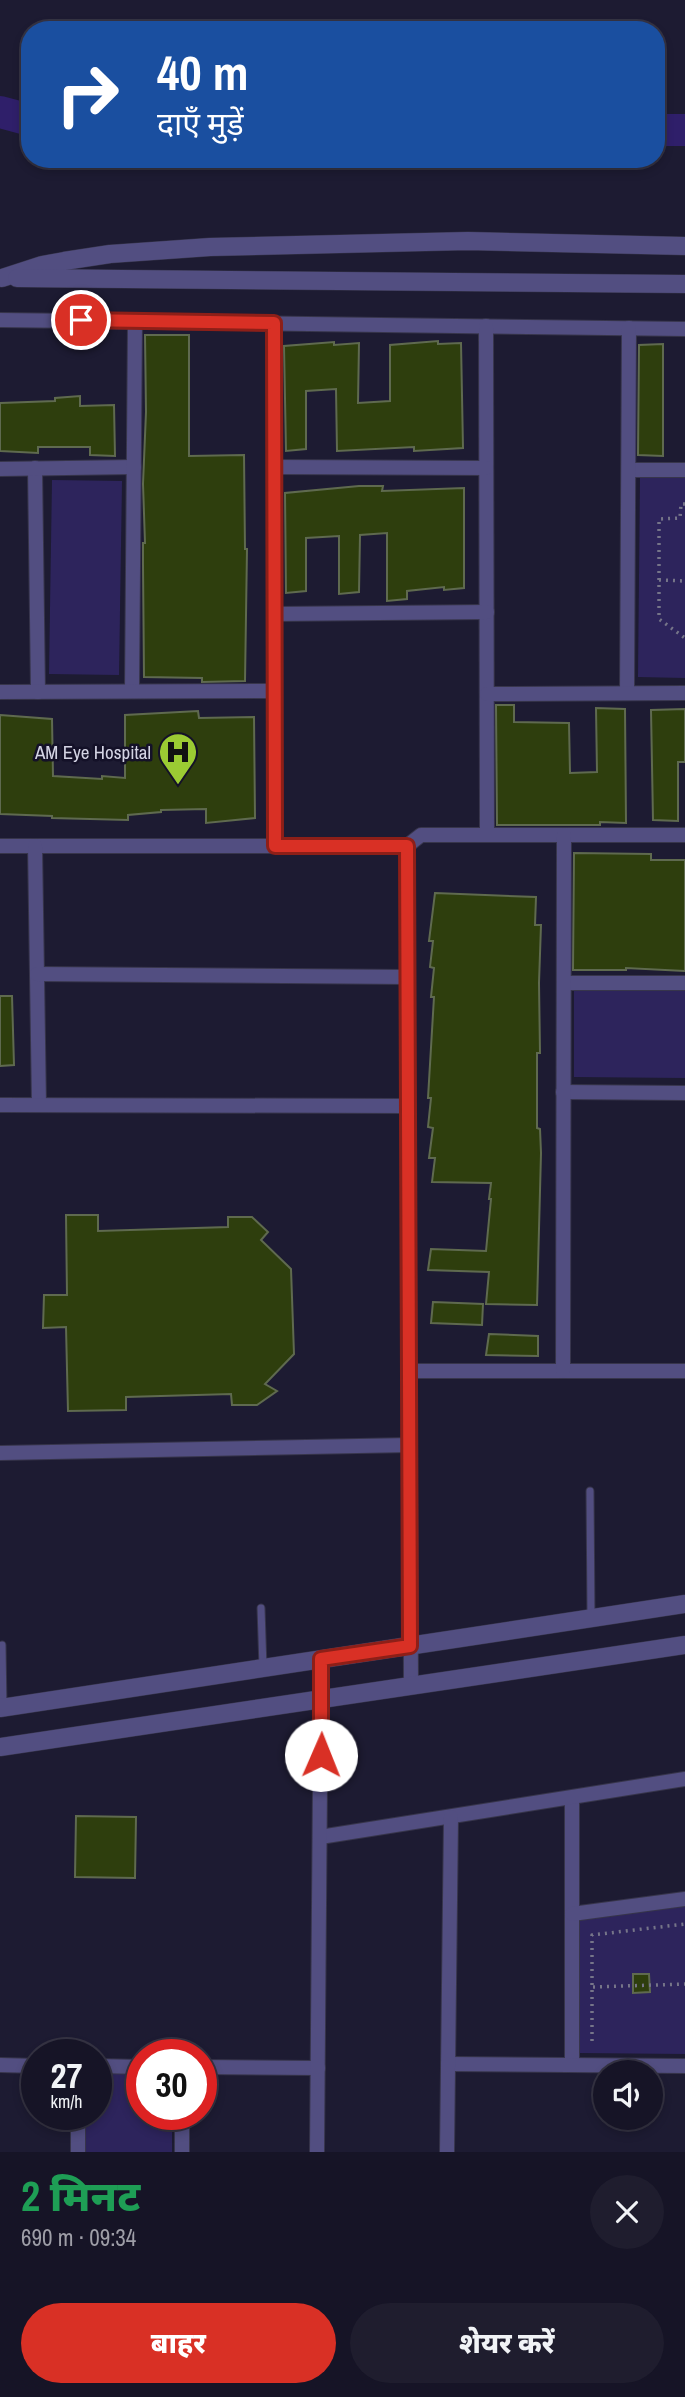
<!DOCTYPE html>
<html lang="hi">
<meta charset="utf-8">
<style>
body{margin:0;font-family:"Archivo Narrow","Noto Sans Devanagari",sans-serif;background:#1f1d2e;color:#f1f3f6;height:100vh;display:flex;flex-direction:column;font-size:26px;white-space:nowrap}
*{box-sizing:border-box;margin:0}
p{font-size:23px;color:#9e9ea7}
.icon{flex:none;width:38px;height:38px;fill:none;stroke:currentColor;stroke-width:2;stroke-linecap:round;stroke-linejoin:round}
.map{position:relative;height:2152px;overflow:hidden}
.sheet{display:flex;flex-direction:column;background:#161426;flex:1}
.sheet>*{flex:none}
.hud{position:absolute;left:21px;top:21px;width:644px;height:147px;border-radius:28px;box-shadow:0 4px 10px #0003,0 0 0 2px #353343;background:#1a4fa0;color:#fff;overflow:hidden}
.tools{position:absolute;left:593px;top:2060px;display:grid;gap:14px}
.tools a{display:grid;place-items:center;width:70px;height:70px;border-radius:50%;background:#161426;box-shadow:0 4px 10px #0003,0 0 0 2px #353343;font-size:35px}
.speed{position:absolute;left:21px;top:2039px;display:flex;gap:14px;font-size:35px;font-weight:700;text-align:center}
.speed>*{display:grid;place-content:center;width:91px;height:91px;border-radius:50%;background:#161426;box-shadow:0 4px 10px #0003,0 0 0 2px #353343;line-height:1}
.speed small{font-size:18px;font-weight:400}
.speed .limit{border:10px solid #d22;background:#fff;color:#111}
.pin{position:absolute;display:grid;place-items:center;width:60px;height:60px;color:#fff;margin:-30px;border:4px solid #fff;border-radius:50%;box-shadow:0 2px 7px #0007}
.me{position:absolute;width:77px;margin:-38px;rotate:1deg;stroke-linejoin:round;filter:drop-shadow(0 0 5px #0008)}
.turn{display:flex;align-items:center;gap:24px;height:147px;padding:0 21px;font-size:32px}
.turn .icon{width:91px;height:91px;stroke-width:2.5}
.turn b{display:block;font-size:49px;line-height:60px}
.round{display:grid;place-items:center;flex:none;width:74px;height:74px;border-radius:37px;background:#1f1d2e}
.overview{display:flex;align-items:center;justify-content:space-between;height:119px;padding:0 21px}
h1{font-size:42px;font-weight:800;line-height:52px;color:#1e9e55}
.action{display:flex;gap:14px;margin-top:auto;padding:14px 21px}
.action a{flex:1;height:80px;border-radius:42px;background:#d93025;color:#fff;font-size:28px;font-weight:800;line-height:80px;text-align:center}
.action a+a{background:#1f1d2e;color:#f1f3f6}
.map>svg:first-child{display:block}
.green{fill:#2d245c}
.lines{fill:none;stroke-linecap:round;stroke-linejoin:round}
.river{stroke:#2f1f6a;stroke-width:32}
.building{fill:#2e3e0d;stroke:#5f6a4f;stroke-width:2}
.service-casing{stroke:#37354b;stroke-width:9}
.minor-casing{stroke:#37354b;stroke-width:16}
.tertiary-casing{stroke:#37354b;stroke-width:19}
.path{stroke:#767589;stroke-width:3.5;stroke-dasharray:2 5;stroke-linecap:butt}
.service{stroke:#524e81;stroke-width:7}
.minor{stroke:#524e81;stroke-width:14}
.tertiary{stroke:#524e81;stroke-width:18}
.route-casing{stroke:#8d1f18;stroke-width:18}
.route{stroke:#d93025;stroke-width:12}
.labels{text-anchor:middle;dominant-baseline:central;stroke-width:5;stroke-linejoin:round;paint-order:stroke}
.poi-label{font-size:19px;fill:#d4d4e4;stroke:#141128;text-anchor:end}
</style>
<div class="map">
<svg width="685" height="2152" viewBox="0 0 685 2152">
<rect width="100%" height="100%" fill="#1d1b32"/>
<!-- green -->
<g class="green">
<path d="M640,478h45v200l-47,-1z"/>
<path d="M52,480l70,1 -3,194 -70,-1z"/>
<path d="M574,990l111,1v87l-111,-1z"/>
<path d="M685,1906v148l-106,-1 -1,-133z"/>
<path d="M96,2071l46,1v42h30v38h-88l1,-38h11z"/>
</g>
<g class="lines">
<!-- river -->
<g class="river">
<path d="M0,112l30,8"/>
<path d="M656,130h29"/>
</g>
</g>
<!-- building -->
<g class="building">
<path d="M145,335h44v121l55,-1 1,94h2l-2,132 -43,1v-4l-58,-1 -1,-112v-22h2l-2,-59 3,-72z"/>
<path d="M438,341v3l23,-1 2,105 -49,3v-4l-77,4 -1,-62 -30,2v58l-20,2 -2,-105 50,-4v3l25,-2 -1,60 32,-2v-56z"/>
<path d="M663,344v112l-25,-1 1,-110z"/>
<path d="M80,396v10l34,-1 1,51 -25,-1v-8h-52v6l-38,-2v-48l55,-2v-3z"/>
<path d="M359,486h24l-1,5 82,-3v100l-20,2v-3l-37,4v8l-20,2v-68l-27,2 -1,57 -20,2v-58l-33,2v53l-20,2 -1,-100z"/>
<path d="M496,705h18v17l55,1 1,50 27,-1 -1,-64 29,1 1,114 -26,-1v3h-103z"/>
<path d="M685,709v53h-7v59l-25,-1 -2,-110z"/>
<path d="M198,711l1,7 55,-1 1,101 -49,5v-14l-45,1v2l-33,3v5l-76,-2v-2l-52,-2v-99l52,4 1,57 49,3v-3l23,2v-63z"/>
<path d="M574,853l77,1v6h34v111l-59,-3v2h-53z"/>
<path d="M435,893l101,4 -1,28h6l-2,58 1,70h-3v75l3,1 1,24 -4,152 -51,-1 3,-32 -61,-2 3,-21 55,2 5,-52h-2l2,-16 -59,-1 3,-24h-6l4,-30 -5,-1 3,-29h-3l6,-101h-3l3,-29 -4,-1 3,-26h-4z"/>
<path d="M0,996h12l2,69 -14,1z"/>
<path d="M66,1215h32v16l130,-4v-10h24l16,15 -7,8 30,29 3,85 -29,30 12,7 -20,14h-25l-1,-11 -105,3v13l-58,1 -2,-84 -23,1 1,-33h23z"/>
<path d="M433,1302l50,2 -1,21 -51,-2z"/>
<path d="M489,1334l49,2v20l-52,-1z"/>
<path d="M76,1816l60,1 -1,61 -60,-1z"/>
<path d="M633,1974h16l1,18 -17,1z"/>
</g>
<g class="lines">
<defs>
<g id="service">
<path d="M590,1491l1,127"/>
<path d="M261,1608l2,60"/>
<path d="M2,1645l1,62"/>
</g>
<g id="minor">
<path d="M0,320l685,9"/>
<path d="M274,323l1,523"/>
<path d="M486,326l1,509"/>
<path d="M274,467l212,1"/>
<path d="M35,468l3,224"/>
<path d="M0,469l134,-2"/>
<path d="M629,470h56"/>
<path d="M274,614l213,-2"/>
<path d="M132,691l3,-371"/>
<path d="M0,692l275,-1"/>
<path d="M627,693l2,-365"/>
<path d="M487,694l198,-1"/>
<path d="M0,846h407l14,-11h264"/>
<path d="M35,846l4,259"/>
<path d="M407,846l4,840"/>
<path d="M37,974l370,3"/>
<path d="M564,983h121"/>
<path d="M563,1092l122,1"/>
<path d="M0,1105l408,1"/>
<path d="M409,1371h276"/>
<path d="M563,1371l1,-536"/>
<path d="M0,1453l410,-8"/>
<path d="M572,1798v267"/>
<path d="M320,1837l365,-58"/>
<path d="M572,1914l113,-15"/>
<path d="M448,2064l237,2"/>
<path d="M0,2065l37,1"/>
<path d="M96,2066l46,1"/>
<path d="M201,2067l117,1"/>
<path d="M182,2114v38"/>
<path d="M78,2152v-38"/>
<path d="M317,2152l4,-493"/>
<path d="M447,2152l4,-335"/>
</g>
<g id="tertiary">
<path d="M2,278l40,-13 22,-4 46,-7 100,-7 258,-6 217,5"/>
<path d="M17,278l668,6"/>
<path d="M0,1708l685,-104"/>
<path d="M0,1747l685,-102"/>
</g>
</defs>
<!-- service casing -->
<use href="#service" class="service-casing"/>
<!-- minor casing -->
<use href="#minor" class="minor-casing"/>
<!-- tertiary casing -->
<use href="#tertiary" class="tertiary-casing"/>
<!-- path -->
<g class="path">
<path d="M685,504h-4l-1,14 -21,1v100l26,19"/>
<path d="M659,580l26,1"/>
<path d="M593,1987l92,-3"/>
<path d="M592,2041v-106l93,-11"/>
</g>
<!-- service -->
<use href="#service" class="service"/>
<!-- minor -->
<use href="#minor" class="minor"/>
<!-- tertiary -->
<use href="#tertiary" class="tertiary"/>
</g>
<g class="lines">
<defs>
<path id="route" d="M81,320l193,3 1,523h132l3,800 -89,13v96"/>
</defs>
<!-- route casing -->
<use href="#route" class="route-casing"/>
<!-- route -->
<use href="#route" class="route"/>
</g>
<!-- icons -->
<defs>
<symbol id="hospital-pin" viewBox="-11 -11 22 30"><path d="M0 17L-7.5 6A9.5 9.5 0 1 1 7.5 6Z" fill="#9bcb33" stroke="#141128"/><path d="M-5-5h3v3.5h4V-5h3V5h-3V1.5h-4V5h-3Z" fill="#111"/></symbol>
</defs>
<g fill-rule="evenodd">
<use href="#hospital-pin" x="156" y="730" width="44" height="60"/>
</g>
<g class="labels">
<!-- poi labels -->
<g class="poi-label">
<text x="151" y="752">AM Eye Hospital</text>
</g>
</g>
</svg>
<div class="tools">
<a><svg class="icon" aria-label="sound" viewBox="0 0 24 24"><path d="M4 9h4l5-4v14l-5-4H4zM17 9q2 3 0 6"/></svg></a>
</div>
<div class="speed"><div>27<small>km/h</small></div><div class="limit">30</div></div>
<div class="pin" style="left:81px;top:320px;background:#d93025"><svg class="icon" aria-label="arrive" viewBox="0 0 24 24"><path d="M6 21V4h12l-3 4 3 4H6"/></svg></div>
<svg class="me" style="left:321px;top:1755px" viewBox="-20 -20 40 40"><circle r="19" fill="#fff"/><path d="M0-13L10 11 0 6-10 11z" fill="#d93025"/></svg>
<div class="hud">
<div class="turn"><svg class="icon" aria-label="right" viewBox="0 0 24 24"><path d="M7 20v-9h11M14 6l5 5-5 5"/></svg><div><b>40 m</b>दाएँ मुड़ें</div></div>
</div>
</div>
<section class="sheet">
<div class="overview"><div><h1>2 मिनट</h1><p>690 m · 09:34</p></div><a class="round"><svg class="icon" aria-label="close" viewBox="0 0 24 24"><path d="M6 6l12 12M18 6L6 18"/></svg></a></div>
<div class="action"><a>बाहर</a><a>शेयर करें</a></div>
</section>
